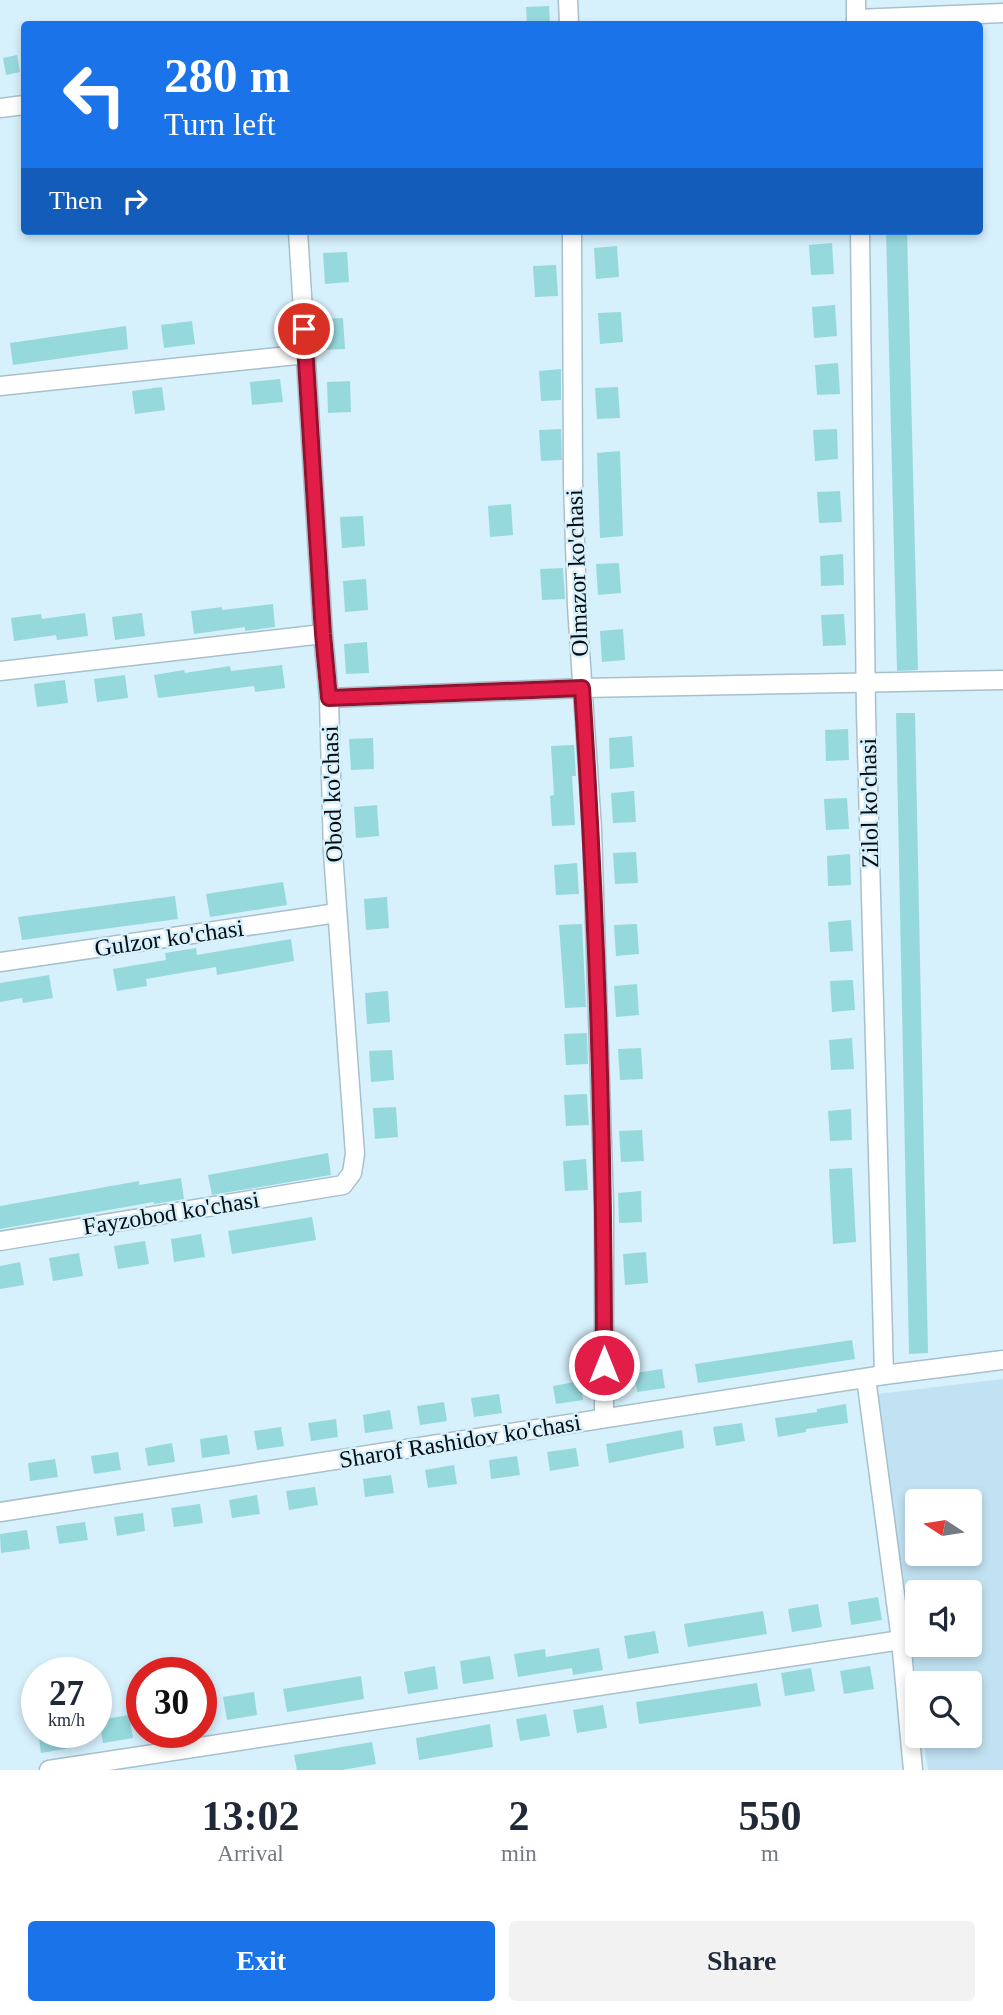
<!DOCTYPE html>
<style>
body{margin:0;font-family:Georgia,serif;background:#f2f2f3;color:#1f2937;height:100vh;display:flex;flex-direction:column;font-size:26px;white-space:nowrap}
*{box-sizing:border-box;margin:0}
p{font-size:23px;color:#747a83}
.icon{flex:none;width:38px;height:38px;fill:none;stroke:currentColor;stroke-width:2;stroke-linecap:round;stroke-linejoin:round}
.map{position:relative;height:1770px;overflow:hidden}
.sheet{display:flex;flex-direction:column;background:#fff;flex:1}
.sheet>*{flex:none}
.top-card{position:absolute;left:21px;top:21px;width:962px;height:214px;border-radius:7px;box-shadow:0 4px 10px #0003;background:#1a73e8;color:#fff;overflow:hidden}
.needle{width:46px;rotate:282deg}
.controls{position:absolute;left:905px;top:1489px;display:grid;gap:14px}
.controls a{display:grid;place-items:center;width:77px;height:77px;border-radius:7px;background:#fff;box-shadow:0 4px 10px #0003;font-size:35px}
.speed{position:absolute;left:21px;top:1657px;display:flex;gap:14px;font-size:35px;font-weight:700;text-align:center}
.speed>*{display:grid;place-content:center;width:91px;height:91px;border-radius:50%;background:#fff;box-shadow:0 4px 10px #0003;line-height:1}
.speed small{font-size:18px;font-weight:400}
.speed .limit{border:10px solid #d22;background:#fff;color:#111}
.pin{position:absolute;display:grid;place-items:center;width:60px;height:60px;color:#fff;margin:-30px;border:4px solid #fff;border-radius:50%;box-shadow:0 2px 7px #0007}
.me{position:absolute;width:77px;margin:-38px;rotate:0deg;stroke-linejoin:round;filter:drop-shadow(0 0 5px #0008)}
.turn{display:flex;align-items:center;gap:24px;height:147px;padding:0 28px;font-size:32px}
.turn .icon{width:91px;height:91px;stroke-width:2.5}
.turn b{display:block;font-size:49px;line-height:60px}
.then{display:flex;align-items:center;height:66px;padding:0 28px;background:#0003;gap:14px;font-size:26px}
.eta{display:flex;justify-content:space-evenly;align-items:center;height:119px;text-align:center}
.eta b{font-size:42px;font-weight:700;line-height:49px}
.button{display:flex;gap:14px;margin-top:auto;padding:14px 28px}
.button a{flex:1;height:80px;border-radius:7px;background:#1a73e8;color:#fff;font-size:28px;font-weight:700;line-height:80px;text-align:center}
.button a+a{background:#f2f2f3;color:#1f2937}
.map>svg:first-child{display:block}
.built{fill:#c1e2f2;fill-rule:evenodd}
.building{fill:#96d9dd}
.lines{fill:none;stroke-linecap:round;stroke-linejoin:round}
.minor-casing{stroke:#a7c0cc;stroke-width:21}
.minor{stroke:#fff;stroke-width:18}
.route-casing{stroke:#92132f;stroke-width:18}
.route{stroke:#e11d48;stroke-width:12}
.labels{text-anchor:middle;dominant-baseline:central;stroke-width:5;stroke-linejoin:round;paint-order:stroke}
.street-label{font-size:24px;fill:#050d11;stroke:#d6f0fc}
</style>
<div class="map">
<svg width="1003" height="1770" viewBox="0 0 1003 1770">
<rect width="100%" height="100%" fill="#d6f0fc"/>
<!-- built -->
<path class="built" d="M1003,1379v391h-75l-5,-34h47v-52h-53v5l-39,-295zM917,1502h53v52h-53zM917,1592h53v53h-53z"/>
<!-- building -->
<g class="building">
<path d="M549,6l1,18h-23l-1,-17z"/>
<path d="M17,55l3,17 -14,3 -3,-17z"/>
<path d="M886,231h21l11,439 -21,1z"/>
<path d="M832,243l2,31 -23,1 -2,-30z"/>
<path d="M617,246l2,31 -23,2 -2,-31z"/>
<path d="M347,252l2,30 -24,2 -2,-31z"/>
<path d="M556,265l2,31 -23,1 -2,-31z"/>
<path d="M835,305l2,31 -23,2 -2,-31z"/>
<path d="M621,312l2,30 -23,2 -2,-31z"/>
<path d="M343,318l2,31 -23,1 -2,-31z"/>
<path d="M192,321l3,23 -31,4 -3,-23z"/>
<path d="M126,326l2,23 -115,16 -3,-22z"/>
<path d="M838,363l2,31 -23,1 -2,-30z"/>
<path d="M561,369v31l-20,1 -2,-30z"/>
<path d="M280,379l3,23 -31,3 -2,-23z"/>
<path d="M350,381l1,31 -23,1 -1,-31z"/>
<path d="M162,387l3,23 -30,4 -3,-23z"/>
<path d="M618,387l2,31 -23,1 -2,-31z"/>
<path d="M561,429l1,31 -21,1 -2,-31z"/>
<path d="M837,429l1,30 -23,2 -2,-31z"/>
<path d="M620,451l3,85 -23,2 -3,-85z"/>
<path d="M840,491l2,31 -23,1 -2,-31z"/>
<path d="M511,504l2,31 -23,2 -2,-31z"/>
<path d="M363,516l2,30 -23,2 -2,-31z"/>
<path d="M843,554l1,31 -23,1 -1,-30z"/>
<path d="M619,563l2,30 -23,2 -2,-31z"/>
<path d="M563,568l2,31 -23,1 -2,-31z"/>
<path d="M366,579l2,31 -23,2 -2,-31z"/>
<path d="M273,604l2,23 -30,4v-4l-51,7 -3,-23 31,-4v3z"/>
<path d="M85,613l3,23 -31,4 -1,-5 -42,6 -3,-23 30,-4 1,5z"/>
<path d="M142,613l3,23 -30,4 -3,-23z"/>
<path d="M844,614l2,31 -23,1 -2,-31z"/>
<path d="M623,629l2,31 -23,2 -2,-31z"/>
<path d="M367,642l2,31 -23,1 -2,-30z"/>
<path d="M282,665l3,23 -30,4 -1,-6 -96,12 -4,-23 30,-5 1,3 45,-7 1,5z"/>
<path d="M125,675l3,23 -31,4 -3,-23z"/>
<path d="M65,680l3,23 -31,4 -3,-23z"/>
<path d="M896,713h19l13,640 -19,1z"/>
<path d="M848,729l1,31 -23,1 -1,-31z"/>
<path d="M632,736l2,31 -24,2 -1,-31z"/>
<path d="M373,738l1,31 -23,1 -2,-31z"/>
<path d="M574,745l2,31h-4l3,49 -23,1 -2,-30 4,-1 -3,-49z"/>
<path d="M634,791l2,31 -23,1 -2,-30z"/>
<path d="M847,798l2,31 -23,1 -2,-31z"/>
<path d="M377,805l2,31 -23,2 -2,-31z"/>
<path d="M636,852l2,31 -23,1 -2,-31z"/>
<path d="M850,854l1,31 -23,1 -1,-30z"/>
<path d="M577,863l2,31 -23,1 -2,-30z"/>
<path d="M283,882l4,23 -77,12 -4,-23z"/>
<path d="M175,896l3,23 -156,21 -4,-23z"/>
<path d="M387,897l2,31 -23,2 -2,-31z"/>
<path d="M851,920l2,31 -23,1 -2,-30z"/>
<path d="M582,924l4,83 -21,1 -6,-83z"/>
<path d="M637,924l2,30 -23,2 -2,-31z"/>
<path d="M291,939l3,22 -77,14 -1,-8 -70,12 1,7 -30,5 -4,-22 53,-9 -1,-7 31,-5 1,7z"/>
<path d="M49,975l4,23 -30,5 -1,-5 -22,4v-19z"/>
<path d="M853,980l2,30 -23,2 -2,-31z"/>
<path d="M637,984l2,31 -23,2 -2,-31z"/>
<path d="M388,991l2,31 -23,2 -2,-31z"/>
<path d="M587,1033l1,31 -22,1 -2,-31z"/>
<path d="M852,1038l2,31 -23,1 -2,-30z"/>
<path d="M641,1048l2,31 -23,1 -2,-31z"/>
<path d="M392,1050l2,30 -23,2 -2,-31z"/>
<path d="M587,1094l2,31 -23,1 -2,-31z"/>
<path d="M396,1107l2,30 -23,2 -2,-31z"/>
<path d="M851,1109l1,31 -22,1 -2,-30z"/>
<path d="M642,1130l2,31 -23,1 -2,-31z"/>
<path d="M328,1153l3,22 -119,20 -4,-20z"/>
<path d="M586,1159l2,31 -23,1 -2,-30z"/>
<path d="M852,1168l4,74 -23,2 -4,-75z"/>
<path d="M181,1178l3,21 -30,5v-2l-154,27v-23l139,-25v4z"/>
<path d="M641,1191l1,31 -23,1 -1,-30z"/>
<path d="M312,1217l4,23 -84,14 -4,-23z"/>
<path d="M201,1234l4,23 -31,5 -3,-23z"/>
<path d="M145,1241l4,23 -31,5 -4,-23z"/>
<path d="M646,1252l2,31 -23,2 -2,-31z"/>
<path d="M79,1253l4,23 -30,5 -4,-23z"/>
<path d="M20,1262l4,23 -24,4v-23z"/>
<path d="M852,1340l3,19 -157,24 -3,-19z"/>
<path d="M662,1369l3,19 -28,4 -2,-19z"/>
<path d="M580,1381l3,19 -27,4 -3,-18z"/>
<path d="M499,1394l3,19 -28,4 -3,-19z"/>
<path d="M444,1402l3,19 -27,4 -3,-19z"/>
<path d="M846,1404l2,19 -42,6v3l-28,5 -3,-19 42,-6v-3z"/>
<path d="M390,1410l3,19 -28,4 -2,-18z"/>
<path d="M336,1419l2,18 -27,4 -3,-18z"/>
<path d="M742,1423l3,18 -29,5 -3,-19z"/>
<path d="M281,1427l3,19 -27,4 -3,-19z"/>
<path d="M682,1430l2,18 -75,15 -3,-19z"/>
<path d="M227,1435l3,19 -28,4 -2,-19z"/>
<path d="M172,1443l3,19 -27,4 -3,-18z"/>
<path d="M576,1448l3,18 -29,5 -3,-19z"/>
<path d="M118,1452l3,18 -27,4 -3,-18z"/>
<path d="M517,1456l3,19 -29,4 -2,-19z"/>
<path d="M55,1459l3,18 -28,4 -2,-18z"/>
<path d="M454,1465l3,19 -29,4 -3,-18z"/>
<path d="M391,1475l3,18 -29,4 -2,-18z"/>
<path d="M315,1487l3,18 -29,5 -3,-19z"/>
<path d="M257,1495l3,19 -28,4 -3,-18z"/>
<path d="M200,1504l3,19 -29,4 -3,-19z"/>
<path d="M143,1513l2,18 -28,5 -3,-19z"/>
<path d="M85,1522l3,18 -29,4 -3,-18z"/>
<path d="M27,1530l3,19 -29,4 -1,-19z"/>
<path d="M878,1597l4,23 -31,5 -3,-23z"/>
<path d="M818,1604l4,23 -30,5 -4,-23z"/>
<path d="M763,1611l4,23 -79,13 -4,-23z"/>
<path d="M655,1631l4,22 -31,6 -4,-23z"/>
<path d="M599,1648l4,22 -30,5 -1,-7 -54,9 -4,-23 31,-5 1,8z"/>
<path d="M490,1656l4,23 -31,5 -3,-23z"/>
<path d="M435,1666l3,23 -30,5 -4,-22z"/>
<path d="M870,1666l4,23 -30,5 -4,-23z"/>
<path d="M811,1668l4,23 -30,5 -4,-23z"/>
<path d="M361,1676l3,23 -77,13 -4,-23z"/>
<path d="M757,1683l4,23 -122,18 -3,-22z"/>
<path d="M254,1692l3,23 -30,5 -4,-23z"/>
<path d="M603,1705l4,23 -30,5 -4,-23z"/>
<path d="M546,1714l4,22 -30,5 -4,-22z"/>
<path d="M129,1715l4,23 -30,5 -4,-23z"/>
<path d="M490,1724l3,23 -74,13 -3,-22z"/>
<path d="M38,1732h31l2,16 -30,5z"/>
<path d="M372,1742l4,22 -34,6h-45l-3,-15z"/>
</g>
<g class="lines">
<defs>
<g id="minor">
<path d="M568,0l1,24"/>
<path d="M856,0v24"/>
<path d="M856,19l147,-6"/>
<path d="M0,108l24,-3"/>
<path d="M572,231l1,252 4,123 15,223 12,377v212"/>
<path d="M860,231l6,480 18,664"/>
<path d="M0,386l306,-32"/>
<path d="M0,671l323,-37"/>
<path d="M329,698l253,-10 421,-8"/>
<path d="M0,962l337,-49"/>
<path d="M0,1241l343,-56 9,-12 3,-19 -22,-301 -4,-155 -6,-64 -25,-403"/>
<path d="M866,1378l35,262 12,130"/>
<path d="M0,1512l884,-137 119,-15"/>
<path d="M49,1770l852,-130"/>
</g>
</defs>
<!-- minor casing -->
<use href="#minor" class="minor-casing"/>
<!-- minor -->
<use href="#minor" class="minor"/>
</g>
<g class="lines">
<defs>
<path id="route" d="M304,329l19,305 6,64 253,-10c15,226 22,451 22,677"/>
</defs>
<!-- route casing -->
<use href="#route" class="route-casing"/>
<!-- route -->
<use href="#route" class="route"/>
</g>
<g class="labels">
<!-- street labels -->
<g class="street-label">
<text transform="translate(577 573) rotate(-92)">Olmazor ko'chasi</text>
<text transform="translate(332 794) rotate(-92)">Obod ko'chasi</text>
<text transform="translate(869 803) rotate(-91)">Zilol ko'chasi</text>
<text transform="translate(169 938) rotate(-8)">Gulzor ko'chasi</text>
<text transform="translate(171 1213) rotate(-9)">Fayzobod ko'chasi</text>
<text transform="translate(460 1441) rotate(-9)">Sharof Rashidov ko'chasi</text>
</g>
</g>
</svg>
<div class="controls">
<a><svg class="needle" viewBox="-14 -14 28 28"><path d="M0-13l5 13h-10z" fill="#e53935"/><path d="M0 13l5-13h-10z" fill="#747a83"/></svg></a>
<a><svg class="icon" aria-label="sound" viewBox="0 0 24 24"><path d="M4 9h4l5-4v14l-5-4H4zM17 9q2 3 0 6"/></svg></a>
<a><svg class="icon" aria-label="search" viewBox="0 0 24 24"><circle cx="10" cy="10" r="6"/><path d="M15 15l6 6"/></svg></a>
</div>
<div class="speed"><div>27<small>km/h</small></div><div class="limit">30</div></div>
<div class="pin" style="left:304px;top:329px;background:#d93025"><svg class="icon" aria-label="arrive" viewBox="0 0 24 24"><path d="M6 21V4h12l-3 4 3 4H6"/></svg></div>
<svg class="me" style="left:604px;top:1365px" viewBox="-20 -20 40 40"><circle r="17" fill="#e11d48" stroke="#fff" stroke-width="3"/><path d="M0-11L8 9 0 5-8 9z" fill="#fff"/></svg>
<div class="top-card">
<div class="turn"><svg class="icon" aria-label="left" viewBox="0 0 24 24"><path d="M17 20v-9H6M10 6l-5 5 5 5"/></svg><div><b>280 m</b>Turn left</div></div>
<div class="then">Then<svg class="icon" aria-label="right" viewBox="0 0 24 24"><path d="M7 20v-9h11M14 6l5 5-5 5"/></svg></div>
</div>
</div>
<section class="sheet">
<div class="eta">
<div><b>13:02</b><p>Arrival</p></div>
<div><b>2</b><p>min</p></div>
<div><b>550</b><p>m</p></div>
</div>
<div class="button"><a>Exit</a><a>Share</a></div>
</section>
